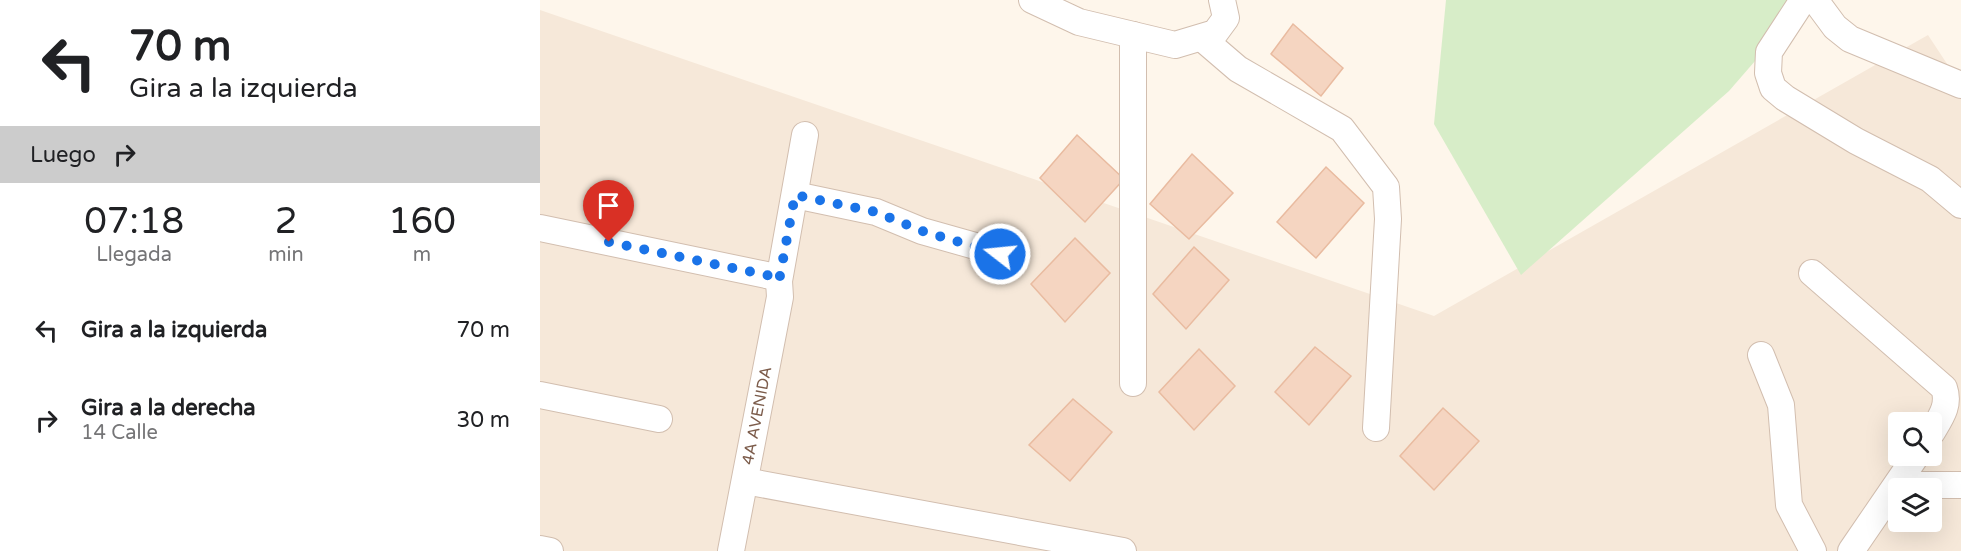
<!DOCTYPE html>
<html lang="es">
<style>
body{margin:0;font-family:"Varela Round",sans-serif;background:#f2f2f2;color:#202124;height:100vh;display:flex;flex-direction:column;font-size:22px;white-space:nowrap}
*{box-sizing:border-box;margin:0}
p{font-size:20px;color:#757577}
.icon{flex:none;width:33px;height:33px;fill:none;stroke:currentColor;stroke-width:2;stroke-linecap:round;stroke-linejoin:round}
.map{position:relative;flex:1;overflow:hidden}
.details{display:flex;flex-direction:column;background:#fff;width:540px}
.details>*{flex:none}
.guide{background:#fff;color:#202124;overflow:hidden}
.fabs{position:absolute;left:1348px;top:412px;display:grid;gap:12px}
.fabs a{display:grid;place-items:center;width:54px;height:54px;border-radius:6px;background:#fff;box-shadow:0 6px 24px #0002;font-size:30px}
.pin{position:absolute;display:grid;place-items:center;width:51px;height:51px;color:#fff;margin:-62px -26px;border-radius:50% 50% 50% 0;rotate:-45deg;box-shadow:0 0 6px #0007}
.pin .icon{rotate:45deg}
.me{position:absolute;width:66px;margin:-33px;rotate:286deg;stroke-linejoin:round;filter:drop-shadow(0 0 4px #0008)}
.turn{display:flex;align-items:center;gap:21px;height:126px;padding:0 30px;font-size:27px}
.turn .icon{width:78px;height:78px;stroke-width:2.5}
.turn b{display:block;font-size:42px;line-height:51px}
.then{display:flex;align-items:center;height:57px;padding:0 30px;background:#0003;gap:12px;font-size:22px}
.eta{display:flex;justify-content:space-evenly;align-items:center;height:102px;text-align:center}
.eta b{font-size:36px;font-weight:600;line-height:42px}
ul{padding:0;list-style:none}
li{display:flex;align-items:center;gap:18px;height:90px;padding:0 30px}
li div{flex:1}
li b{display:block;font-size:22px}
li em{font-style:normal}
main{display:flex;flex:1;min-height:0}
.map>svg:first-child{display:block}
.residential{fill:#f6e8d9;fill-rule:evenodd}
.green{fill:#d7edc8}
.building{fill:#f5d5c1;stroke:#e9bba0;stroke-width:1.5}
.lines{fill:none;stroke-linecap:round;stroke-linejoin:round}
.minor-casing{stroke:#d2beaf;stroke-width:28}
.minor{stroke:#fff;stroke-width:26}
.route{stroke:#1a73e8;stroke-width:10;stroke-dasharray:0 18}
.labels{text-anchor:middle;dominant-baseline:central;stroke-width:6;stroke-linejoin:round;paint-order:stroke}
.street-label{font-size:16px;fill:#7c5c4b;stroke:#fffaf3}
</style>
<main>
<section class="details">
<div class="guide">
<div class="turn"><svg class="icon" aria-label="left" viewBox="0 0 24 24"><path d="M17 20v-9H6M10 6l-5 5 5 5"/></svg><div><b>70 m</b>Gira a la izquierda</div></div>
<div class="then">Luego<svg class="icon" aria-label="right" viewBox="0 0 24 24"><path d="M7 20v-9h11M14 6l5 5-5 5"/></svg></div>
</div>
<div class="eta">
<div><b>07:18</b><p>Llegada</p></div>
<div><b>2</b><p>min</p></div>
<div><b>160</b><p>m</p></div>
</div>
<ul>
<li><svg class="icon" aria-label="left" viewBox="0 0 24 24"><path d="M17 20v-9H6M10 6l-5 5 5 5"/></svg><div><b>Gira a la izquierda</b></div><em>70 m</em></li>
<li><svg class="icon" aria-label="right" viewBox="0 0 24 24"><path d="M7 20v-9h11M14 6l5 5-5 5"/></svg><div><b>Gira a la derecha</b><p>14 Calle</p></div><em>30 m</em></li>
</ul>
</section>
<div class="map">
<svg width="1421" height="551" viewBox="0 0 1421 551">
<rect width="100%" height="100%" fill="#fef6eb"/>
<!-- residential -->
<path class="residential" d="M0,10l894,306 494,-281 33,50v466h-1421zM1359,423h33v33h-33zM1359,489h33v33h-33z"/>
<!-- green -->
<path class="green" d="M906,0h362l-79,91 -208,184 -87,-151z"/>
<!-- building -->
<g class="building">
<path d="M753,24l50,44 -22,28 -50,-42z"/>
<path d="M537,135l47,44 -39,43 -45,-44z"/>
<path d="M652,154l41,39 -44,46 -39,-35z"/>
<path d="M786,167l38,36 -48,55 -39,-36z"/>
<path d="M535,238l35,35 -45,49 -34,-38z"/>
<path d="M654,247l35,33 -43,49 -33,-35z"/>
<path d="M775,347l36,29 -42,49 -34,-33z"/>
<path d="M659,349l36,37 -41,44 -35,-38z"/>
<path d="M533,399l39,33 -42,49 -41,-36z"/>
<path d="M903,408l36,33 -45,49 -34,-34z"/>
</g>
<g class="lines">
<defs>
<g id="minor">
<path d="M492,0l47,22 96,23 40,-12 11,-15 -4,-18"/>
<path d="M1263,0l-34,52 -1,21 5,15 12,10 71,43 74,38 31,26"/>
<path d="M1275,0l20,27 15,12 111,46"/>
<path d="M593,35v348"/>
<path d="M663,39l35,30 104,60 44,58 2,32 -12,209"/>
<path d="M255,195l81,17 46,19 78,22"/>
<path d="M0,228l231,48 8,5"/>
<path d="M1272,273l132,115c6,17 -3,29 -12,44"/>
<path d="M1221,355l20,50 8,100 24,46"/>
<path d="M0,395l119,24"/>
<path d="M205,481l378,70"/>
<path d="M1357,485h64"/>
<path d="M0,549l10,2"/>
<path id="s1" d="M191,551l49,-254 -1,-16 26,-146"/>
<path d="M1311,551l65,-95"/>
</g>
</defs>
<!-- minor casing -->
<use href="#minor" class="minor-casing"/>
<!-- minor -->
<use href="#minor" class="minor"/>
</g>
<g class="lines">
<!-- route -->
<path class="route" d="M69,242l162,34 8,5 16,-86 81,17 46,19 78,23"/>
</g>
<g class="labels">
<!-- street labels -->
<g class="street-label">
<text stroke="none"><textPath href="#s1" startOffset="138">4A AVENIDA</textPath></text>
</g>
</g>
</svg>
<div class="fabs">
<a><svg class="icon" aria-label="search" viewBox="0 0 24 24"><circle cx="10" cy="10" r="6"/><path d="M15 15l6 6"/></svg></a>
<a><svg class="icon" aria-label="layers" viewBox="0 0 24 24"><path d="M12 4l9 5-9 5-9-5zM3 14l9 5 9-5"/></svg></a>
</div>
<div class="pin" style="left:69px;top:242px;background:#d93025"><svg class="icon" aria-label="arrive" viewBox="0 0 24 24"><path d="M6 21V4h12l-3 4 3 4H6"/></svg></div>
<svg class="me" style="left:460px;top:254px" viewBox="-20 -20 40 40"><circle r="17" fill="#1a73e8" stroke="#fff" stroke-width="3"/><path d="M0-11L8 9 0 5-8 9z" fill="#fff"/></svg>
</div>
</main>
